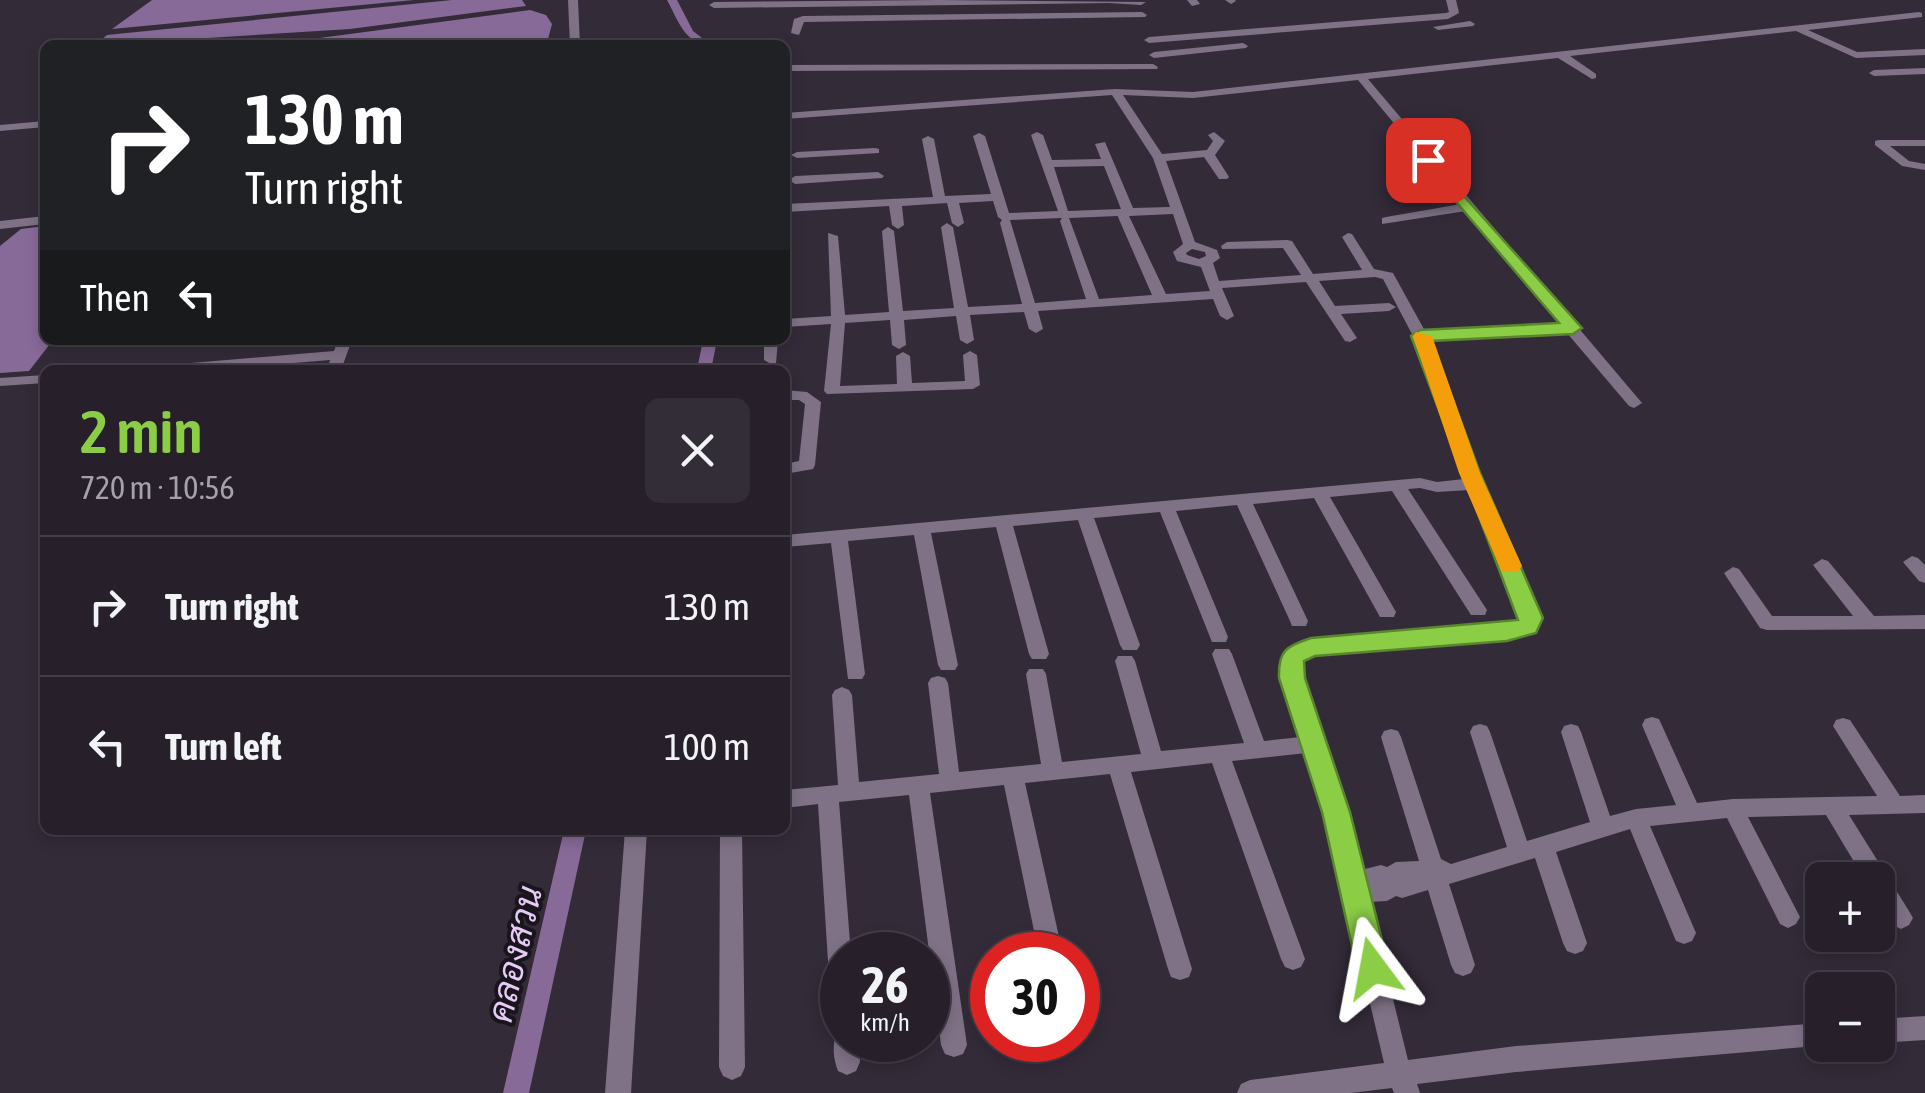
<!DOCTYPE html>
<meta charset="utf-8">
<style>
body{margin:0;font-family:"Asap Condensed",Sarabun,sans-serif;background:#332d37;color:#f1f3f6;height:100vh;display:flex;flex-direction:column;font-size:38px;white-space:nowrap}
*{box-sizing:border-box;margin:0}
p{font-size:32px;color:#a4a3a9}
.icon{flex:none;width:55px;height:55px;fill:none;stroke:currentColor;stroke-width:2;stroke-linecap:round;stroke-linejoin:round}
.map{position:relative;flex:1;overflow:hidden}
.sheet{position:absolute;left:40px;top:365px;width:750px;height:470px;display:flex;flex-direction:column;background:#27202b;border-radius:15px;box-shadow:0 5px 15px #0003,0 0 0 2px #433e47}
.sheet>*{flex:none}
.guide{position:absolute;left:40px;top:40px;width:750px;height:305px;border-radius:15px;box-shadow:0 5px 15px #0003,0 0 0 2px #433e47;background:#202124;color:#fff;overflow:hidden}
.buttons{position:absolute;left:1805px;top:862px;display:grid;gap:20px}
.buttons a{display:grid;place-items:center;width:90px;height:90px;border-radius:15px;background:#27202b;box-shadow:0 5px 15px #0003,0 0 0 2px #433e47;font-size:50px}
.speed{position:absolute;left:820px;top:932px;display:flex;gap:20px;font-size:50px;font-weight:700;text-align:center}
.speed>*{display:grid;place-content:center;width:130px;height:130px;border-radius:50%;background:#27202b;box-shadow:0 5px 15px #0003,0 0 0 2px #433e47;line-height:1}
.speed small{font-size:25px;font-weight:400}
.speed .limit{border:15px solid #d22;background:#fff;color:#111}
.pin{position:absolute;display:grid;place-items:center;width:85px;height:85px;color:#fff;margin:-42px;border-radius:20px;box-shadow:0 5px 15px #0006}
.me{position:absolute;width:110px;margin:-55px;rotate:347deg;stroke-linejoin:round;filter:drop-shadow(0 0 8px #0008)}
.turn{display:flex;align-items:center;gap:35px;height:210px;padding:0 40px;font-size:45px}
.turn .icon{width:130px;height:130px;stroke-width:2.5}
.turn b{display:block;font-size:70px;line-height:85px}
.then{display:flex;align-items:center;height:95px;padding:0 40px;background:#0003;gap:20px;font-size:38px}
.round{display:grid;place-items:center;flex:none;width:105px;height:105px;border-radius:15px;background:#332d37}
.overview{display:flex;align-items:center;justify-content:space-between;height:170px;padding:0 40px}
h1{font-size:60px;font-weight:600;line-height:75px;color:#8bce46}
ul{padding:0;list-style:none}
li{display:flex;align-items:center;gap:30px;height:140px;padding:0 40px;border-top:2px solid #433e47}
li div{flex:1}
li b{display:block;font-size:38px}
li em{font-style:normal}
.map>svg:first-child{display:block}
.water{fill:#876a98}
.lines{fill:none;stroke-linecap:round;stroke-linejoin:round}
.canal{fill:#876a98;fill-rule:evenodd}
.minor{fill:#7f7287;fill-rule:evenodd}
.route{fill:#8bce46;stroke:#5a862e;stroke-width:2.5}
.slow{fill:#f59e0b}
.labels{text-anchor:middle;dominant-baseline:central;stroke-width:8;stroke-linejoin:round;paint-order:stroke}
.near-water-label{font-size:35px;font-style:italic;fill:#e6cbf6;stroke:#19151c}
</style>
<div class="map">
<svg width="1925" height="1093" viewBox="0 0 1925 1093">
<rect width="100%" height="100%" fill="#342b39"/>
<!-- water -->
<g class="water">
<path d="M152,0h262l-302,29z"/>
<path d="M452,0h70l4,6 -176,23 -255,16 12,-10z"/>
<path d="M530,10l16,5 6,9 -5,19 -280,2z"/>
<path d="M45,226v114h8l-24,31 -29,2v-127l21,-17z"/>
</g>
<g class="lines">
<!-- canal -->
<g class="canal">
<path d="M667,0h10l16,31 18,14c-26,0 -33,-25 -44,-45z"/>
<path d="M703,340h14l-6,30h-14z"/>
<path d="M564,830h22l-57,263h-26z"/>
</g>
<!-- minor -->
<g class="minor">
<path d="M568,0h10l2,45h-10z"/>
<path d="M938,0l208,2 -5,3 -32,-2 -395,5 -5,-3 5,-3z"/>
<path d="M1187,0h10l3,4 -8,2z"/>
<path d="M1225,0h10l1,1 -5,3z"/>
<path d="M1446,0h10l3,13 -11,6 -299,24 -5,-3 5,-3 297,-24 3,-1z"/>
<path d="M1142,12l5,3 -2,2 -341,5 -5,13 -8,-2 3,-14 9,-3z"/>
<path d="M1919,12l3,1v4l-114,13 49,22 68,-3v6l-69,3 -60,-27 -226,25 26,18v4l-4,1 -34,-21 -190,21 274,324 -8,5 -5,-2 -62,-73 -138,7 49,133 62,145 -14,18 -7,2 -205,16 -13,6 1,18 45,134 14,58 20,-5 6,2 9,-5 23,-1 -38,-124 3,-6 7,-2 7,2 3,6 40,122 10,5 56,-17 -37,-115 3,-6 7,-2 7,2 3,6 37,109 63,-19 -29,-90 3,-6 7,-2 7,2 3,6 29,84 26,-7 40,-4 -34,-80 3,-6 7,-2 7,2 38,84 36,-4 144,-3 -44,-70 3,-6 7,-2 7,2 50,76 25,-1v18l-76,2 60,96 4,7 -4,7 -8,4c-19,-8 -23,-31 -23,-49h-13l-39,-65 -78,2 52,100 -4,7 -8,4 -8,-4 -53,-106 -77,8 46,107 -4,8 -8,3 -8,-3 -46,-112 -74,23 31,91 -4,8 -8,3 -8,-3 -4,-8 -28,-85 -86,26 26,81 -4,8 -8,3 -8,-3 -4,-8 -23,-75 -26,8 -6,-2 -9,5 -18,1 39,158 108,-14 306,-23v22h6l-312,27 -99,12 3,9h-26l-2,-5 -41,5h-114l4,-9 9,-4 134,-17 -59,-251 -19,-59 -74,8 73,198 -4,8 -8,3 -8,-3 -4,-8 -69,-196 -81,9 61,197 -3,8 -9,3 -9,-3 -3,-8 -58,-195 -85,9 38,172h-24l-35,-170 -74,8 37,252 -4,9 -9,3 -9,-3 -4,-9 -32,-250 -70,7 12,153h-9v49l-9,-3 -3,-8 -12,-189 -33,4v-18l53,-5 -6,-90 3,-5 7,-3 7,3 3,5 7,87 80,-8 -11,-91 3,-5 7,-2 7,2 3,5 11,89 82,-8 -15,-90 3,-5h14l3,5 16,88 79,-8 -26,-93 3,-5h14l3,5 26,90 83,-8 -32,-89 3,-5h14l3,5 32,87 37,-4c-6,-18 -26,-65 -19,-82 3,-8 21,-12 29,-15l203,-16 7,-7 -52,-127 -32,2 -17,-4 -12,1 79,121 -2,5h-14l-79,-124 -62,6 66,115 -2,5h-14l-66,-119 -61,6 55,117 -2,5h-14l-2,-5 -53,-116 -61,6 52,126 -2,5h-14l-52,-130 -66,6 46,127 -3,5h-14l-3,-5 -42,-125 -65,6 36,128 -3,5h-14l-3,-5 -33,-127 -65,6 27,132 -3,5h-14l-3,-5 -24,-130 -66,6 17,133 -3,5h-14l-17,-136 -46,4v-12l635,-57 17,4 27,-3 -51,-143 -30,-57 -8,-2 -56,4 16,25 54,-3 7,4 -7,4 -48,3 16,24 -7,4 -5,-1 -39,-59 -84,6 12,28 -7,4 -7,-4 -7,-17 -175,12 5,18 -7,4 -7,-4 -5,-17 -54,3 4,25 -7,4 -7,-4 -4,-24 -52,4 2,25 -7,4 -7,-4 -2,-25 -45,3 -5,63 57,-2 -1,-28 7,-4 7,4 2,27 53,-2 -2,-26 7,-4 7,4 3,30 -7,4 -146,5 -3,-3 7,-67 -46,3v-8l46,-3 -3,-83 10,3 7,79 44,-3 -7,-81 6,-4 6,4 9,80 51,-3 -13,-81 6,-4 6,4 15,80 54,-3 -22,-81 2,-3 -4,-3 -5,-16 -34,2 5,20 -6,4 -6,-4 -5,-20 -45,3 2,19 -6,4 -6,-4 -3,-19 -104,6v-8l148,-7 -11,-58 6,-3 6,3 11,57 46,-2 -18,-58 6,-3 6,3 24,77 49,-2 -27,-76 6,-3 6,3 9,25 49,-1 -6,-15 10,-2 28,66 37,-1 -17,-49 -41,-63 -327,24v-6l330,-24 78,3zM1358,80l103,124 -75,13 -4,1v6l84,-13 95,113 -136,7 -32,-58 -19,-4 -22,-35 -4,-1 -6,4 20,33 -49,4 -21,-33 -5,-1 -60,2 -6,4 1,3 61,-1 18,27 -82,6 -6,-18 7,-5 -3,-8 -22,-8 -29,-81 38,-4 15,22h8l2,-2 -14,-22 10,-14 -11,-9 -6,3 5,6 -6,9 -45,4 -39,-59 70,3zM1104,166l17,43 -53,2 -14,-44zM1173,214l10,30 -10,8 4,9 24,6 9,24 -44,3 -37,-78zM1118,216v1l34,78 -53,4 -30,-81zM1062,218l-2,3 26,78 -51,4 -25,-83zM1192,249l13,3 1,4 -7,3 -12,-4 -1,-2z"/>
<path d="M1470,21l5,3 -2,2 -35,4 -5,-3z"/>
<path d="M1243,43l5,3 -2,2 -92,10 -5,-3 5,-3z"/>
<path d="M1153,64l5,3 -1,2 -372,2v-6z"/>
<path d="M1925,68v6l-51,2 -5,-3 5,-3z"/>
<path d="M45,121v6l-45,4v-6z"/>
<path d="M1879,140h46v6h-35l19,15 16,3v6l-23,-4 -27,-21v-4z"/>
<path d="M875,148l4,1v4l-82,5 -6,-3 6,-3z"/>
<path d="M878,172l6,4 -2,2 -87,6 -6,-4 6,-4z"/>
<path d="M45,216v8l-45,5v-8z"/>
<path d="M338,340h14l-11,30h-14l3,-10 -120,10h-61l7,-4 178,-15z"/>
<path d="M764,340h14l-2,23 -5,1 -7,-4z"/>
<path d="M45,375v8l-45,3v-8z"/>
<path d="M785,390l22,2 14,10 -6,63 -2,4 -28,5v-10l14,-3 6,-57 -6,-4h-14z"/>
<path d="M1912,556l6,2 7,7v18l-6,-2 -16,-19z"/>
<path d="M1822,559l6,2 46,55 51,-1v14l-158,1 -7,-2 -36,-55 9,-6 6,2 33,47h81l-40,-51z"/>
<path d="M625,830h22l-16,263h-26z"/>
<path d="M720,830h22l3,237 -4,9 -9,4 -9,-4 -4,-9z"/>
<path d="M1925,1016v24l-47,3v-24z"/>
<path d="M842,1029v11h17l1,22 -4,9 -9,4 -9,-4c-5,-13 -6,-27 -1,-40z"/>
</g>
</g>
<!-- route -->
<path class="route" d="M1428,156l154,172 -9,6 -142,7 49,132 63,145 -7,15 -29,8 -192,15 -11,5 1,17 45,134 39,156 -5,11 -11,4 -11,-4 -5,-11 -35,-156 -43,-134c-1,-27 7,-32 32,-40l207,-18 -107,-284 9,-6 139,-7 -136,-160 -2,-3z"/>
<!-- slow -->
<path class="slow" d="M1416,332l16,4 48,137 42,93 -4,6h-16l-43,-99 -46,-137z"/>
<g class="labels">
<!-- near-water labels -->
<g class="near-water-label">
<text transform="translate(514 954) rotate(-77)">คลองสวน</text>
</g>
</g>
</svg>
<div class="buttons">
<a>+</a>
<a>−</a>
</div>
<div class="speed"><div>26<small>km/h</small></div><div class="limit">30</div></div>
<div class="pin" style="left:1428px;top:160px;background:#d93025"><svg class="icon" aria-label="arrive" viewBox="0 0 24 24"><path d="M6 21V4h12l-3 4 3 4H6"/></svg></div>
<svg class="me" style="left:1373px;top:968px" viewBox="-20 -20 40 40"><path d="M0-17L14 15 0 8-14 15z" fill="#8bce46" stroke="#fff" stroke-width="4"/></svg>
<div class="guide">
<div class="turn"><svg class="icon" aria-label="right" viewBox="0 0 24 24"><path d="M7 20v-9h11M14 6l5 5-5 5"/></svg><div><b>130 m</b>Turn right</div></div>
<div class="then">Then<svg class="icon" aria-label="left" viewBox="0 0 24 24"><path d="M17 20v-9H6M10 6l-5 5 5 5"/></svg></div>
</div>
<section class="sheet">
<div class="overview"><div><h1>2 min</h1><p>720 m · 10:56</p></div><a class="round"><svg class="icon" aria-label="close" viewBox="0 0 24 24"><path d="M6 6l12 12M18 6L6 18"/></svg></a></div>
<ul>
<li><svg class="icon" aria-label="right" viewBox="0 0 24 24"><path d="M7 20v-9h11M14 6l5 5-5 5"/></svg><div><b>Turn right</b></div><em>130 m</em></li>
<li><svg class="icon" aria-label="left" viewBox="0 0 24 24"><path d="M17 20v-9H6M10 6l-5 5 5 5"/></svg><div><b>Turn left</b></div><em>100 m</em></li>
</ul>
</section>
</div>
